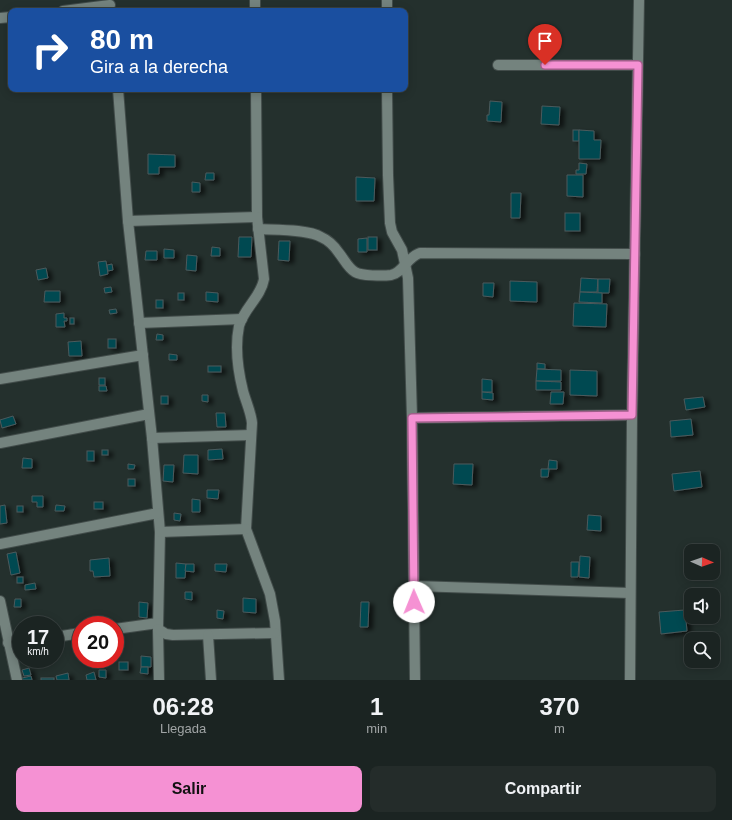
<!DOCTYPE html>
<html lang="es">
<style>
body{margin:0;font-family:Helvetica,sans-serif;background:#242c2a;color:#f1f3f6;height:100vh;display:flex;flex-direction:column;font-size:15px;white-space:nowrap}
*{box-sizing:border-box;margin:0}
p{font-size:13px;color:#a0a4a5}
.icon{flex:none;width:22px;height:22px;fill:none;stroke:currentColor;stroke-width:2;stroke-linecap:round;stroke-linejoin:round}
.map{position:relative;height:680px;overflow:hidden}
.sheet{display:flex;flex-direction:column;background:#1b2422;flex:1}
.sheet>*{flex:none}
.guide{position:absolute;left:8px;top:8px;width:400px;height:84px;border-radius:8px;box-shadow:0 2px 10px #0003,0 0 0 1px #394140;background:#1a4fa0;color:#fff;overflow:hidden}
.needle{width:26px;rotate:92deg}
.fabs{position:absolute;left:684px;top:544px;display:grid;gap:8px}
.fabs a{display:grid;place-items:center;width:36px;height:36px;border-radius:8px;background:#1b2422;box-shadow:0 2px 10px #0003,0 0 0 1px #394140;font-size:20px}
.speed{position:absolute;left:12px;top:616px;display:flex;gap:8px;font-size:20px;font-weight:700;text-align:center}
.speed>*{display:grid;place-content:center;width:52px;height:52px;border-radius:50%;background:#1b2422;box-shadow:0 2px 10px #0003,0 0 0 1px #394140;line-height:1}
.speed small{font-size:10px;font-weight:400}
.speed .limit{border:6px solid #d22;background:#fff;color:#111}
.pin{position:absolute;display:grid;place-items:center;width:34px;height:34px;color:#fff;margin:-41px -17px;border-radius:50% 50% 50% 0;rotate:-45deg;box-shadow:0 0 4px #0007}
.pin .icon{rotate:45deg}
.me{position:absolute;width:44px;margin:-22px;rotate:359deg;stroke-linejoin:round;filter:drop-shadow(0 0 3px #0008)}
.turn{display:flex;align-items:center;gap:14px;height:84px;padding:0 16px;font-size:18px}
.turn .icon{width:52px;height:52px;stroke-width:2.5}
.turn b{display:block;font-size:28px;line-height:34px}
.eta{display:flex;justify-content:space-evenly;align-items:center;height:68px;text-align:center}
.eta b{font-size:24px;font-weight:700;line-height:28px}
.primary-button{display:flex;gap:8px;margin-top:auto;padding:8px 16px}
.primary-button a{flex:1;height:46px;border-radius:8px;background:#f591d3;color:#111;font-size:16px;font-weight:700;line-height:46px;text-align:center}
.primary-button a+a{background:#242c2a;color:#f1f3f6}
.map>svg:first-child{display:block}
.building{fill:#004851;stroke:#4b5a5c;filter:url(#shadow)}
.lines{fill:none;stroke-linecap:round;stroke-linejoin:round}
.minor-casing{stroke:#424c4a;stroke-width:12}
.minor{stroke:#74837e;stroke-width:10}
.route-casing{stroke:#9f5e89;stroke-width:10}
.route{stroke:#f591d3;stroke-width:7}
</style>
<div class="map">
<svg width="732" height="680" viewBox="0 0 732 680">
<defs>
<filter id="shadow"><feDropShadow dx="4.5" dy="2.5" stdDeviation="2" flood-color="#0009"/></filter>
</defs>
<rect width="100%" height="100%" fill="#24302d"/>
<!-- building -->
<g class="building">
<path d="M490,101l12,1 -1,20 -14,-1v-6h2z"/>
<path d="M542,106l18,1 -1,18 -18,-1z"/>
<rect x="573" y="130" width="6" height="11"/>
<path d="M579,130l15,1v9h7l-1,19h-21z"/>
<path d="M148,154l27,1v12h-16v7h-11z"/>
<path d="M579,163l8,1 -1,10h-10v-4h3z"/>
<path d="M206,173h8v7h-9z"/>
<path d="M567,175h16v22l-16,-1z"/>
<path d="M356,177l19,1 -1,23h-18z"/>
<path d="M192,182l8,1v9h-8z"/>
<path d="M511,193h10l-1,25h-9z"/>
<rect x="565" y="213" width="15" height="18"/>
<path d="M239,237h13l-1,20h-13z"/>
<rect x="368" y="237" width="9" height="13"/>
<path d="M367,238v14h-9v-13z"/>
<path d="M279,241h11l-1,20 -11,-1z"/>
<path d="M212,247l8,1v8h-9z"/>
<path d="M164,249l10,1v8h-10z"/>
<path d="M146,251h11v9h-12z"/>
<path d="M187,255l10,1 -1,15 -10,-1z"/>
<path d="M106,261l2,13 -8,2 -2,-14z"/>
<path d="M112,264l1,6 -5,1 -1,-6z"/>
<path d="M46,268l2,10 -10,2 -2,-10z"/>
<path d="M581,278l17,1 -1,13h-17z"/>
<path d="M598,279h12l-1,14h-11z"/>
<path d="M510,281l27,1v20l-27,-1z"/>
<path d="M483,283h11l-1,14 -10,-1z"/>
<path d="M111,287l1,5 -7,1 -1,-5z"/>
<path d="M45,291h15v11h-16z"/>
<path d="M206,292l12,1v9l-12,-1z"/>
<path d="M580,292l22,1v10l-23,-1z"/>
<rect x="178" y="293" width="6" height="7"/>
<rect x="156" y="300" width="7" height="8"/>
<path d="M574,303l33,1 -1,23 -33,-1z"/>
<path d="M116,309l1,4 -7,1 -1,-4z"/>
<path d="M64,313v5h3v3h-3l1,6h-9v-13z"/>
<rect x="70" y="318" width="4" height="6"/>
<path d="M157,334l6,1v5h-7z"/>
<rect x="108" y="339" width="8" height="9"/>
<path d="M81,341l1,15h-13l-1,-14z"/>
<path d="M169,354l8,1v5h-8z"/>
<path d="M537,363l8,1v5h-8z"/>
<rect x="208" y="366" width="13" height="6"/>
<path d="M537,369l24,1v11h-25z"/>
<path d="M570,370l27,1v25l-27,-1z"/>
<rect x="99" y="378" width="6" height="7"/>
<path d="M482,379l10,1v12h-10z"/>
<path d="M536,381l25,1v8h-25z"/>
<path d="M99,386h7l1,5h-8z"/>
<path d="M482,392l11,1v7l-11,-1z"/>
<path d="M551,392h13l-1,12h-13z"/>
<path d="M202,395h6v7l-6,-1z"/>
<rect x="161" y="396" width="7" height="8"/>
<path d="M703,397l2,10 -19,3 -2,-11z"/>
<path d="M216,413h9l1,14h-9z"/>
<path d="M13,416l3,8 -14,4 -2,-8z"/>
<path d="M691,419l2,16 -22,2 -1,-16z"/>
<path d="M222,449l1,10 -15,1v-10z"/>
<rect x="102" y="450" width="6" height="5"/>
<rect x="87" y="451" width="7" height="10"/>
<path d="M184,455h14v19l-15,-1z"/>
<path d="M23,458l9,1v9h-10z"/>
<path d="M549,460l8,1v8h-9z"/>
<path d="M128,464l7,1 -1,4h-6z"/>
<path d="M454,464h19l-1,21 -19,-1z"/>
<path d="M164,465h10l-1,17 -10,-1z"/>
<path d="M541,469h8l-1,8h-7z"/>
<path d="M700,471l2,16 -28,4 -2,-17z"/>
<rect x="128" y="479" width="7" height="7"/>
<path d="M207,490h12l-1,9 -11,-1z"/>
<path d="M32,496h11v11h-6v-5h-5z"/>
<path d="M192,499l8,1v12h-8z"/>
<rect x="94" y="502" width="9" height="7"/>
<path d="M5,505l2,18 -7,1v-18z"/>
<path d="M56,505l9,1 -1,5h-9z"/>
<rect x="17" y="506" width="6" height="6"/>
<path d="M174,513l7,1 -1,7 -6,-1z"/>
<path d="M588,515l13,1v15l-14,-1z"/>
<path d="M16,552l4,21 -9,2 -4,-21z"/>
<path d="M580,556l10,1 -1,21 -10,-1z"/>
<path d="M109,558l1,18 -16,1 -1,-6h-3v-11z"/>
<path d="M571,562h8l-1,15h-7z"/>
<path d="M176,563l10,1 -1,14h-9z"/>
<path d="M186,564h8v8l-9,-1z"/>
<path d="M215,564h12l-1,8 -11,-1z"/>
<rect x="17" y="577" width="6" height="6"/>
<path d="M35,583l1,6 -11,1v-5z"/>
<path d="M185,592h7v8l-7,-1z"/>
<path d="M243,598l13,1v14l-13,-1z"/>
<path d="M15,599h6v8h-7z"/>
<path d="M139,602l9,1 -1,15 -8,-1z"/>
<path d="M361,602h8l-1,25h-8z"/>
<path d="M217,610l7,1 -1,8 -6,-1z"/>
<path d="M685,610l2,21 -26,3 -2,-22z"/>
<path d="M700,637v2h-9v19l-4,1 -3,-20z"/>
<path d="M141,656l10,1v10h-10z"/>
<rect x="119" y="662" width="9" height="8"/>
<path d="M141,667h7v7l-8,-1z"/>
<path d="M29,668l2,7 -7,1 -2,-6z"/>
<path d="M99,670h7v8l-7,-1z"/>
<path d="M94,672l2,8h-9l-1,-5z"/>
<path d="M68,673l1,7h-12l-1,-4z"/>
<path d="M31,676l1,4h-14v-1z"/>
<rect x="41" y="678" width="13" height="2"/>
</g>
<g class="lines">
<defs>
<g id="minor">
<path d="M255,0v11"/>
<path d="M387,0v11"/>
<path d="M63,11l47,-6"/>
<path d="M0,18l11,-1"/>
<path d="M498,65h140"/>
<path d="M118,89l10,132 24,217 8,94 -2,97 1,51"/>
<path d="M256,89l1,128 7,62c-3,18 -20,29 -25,47 -4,20 -1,45 4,65 3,11 8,21 9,32l-6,106 24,65 5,27 4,59"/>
<path d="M387,89l1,86 2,48 2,9 10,18 6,28 4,140 3,262"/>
<path d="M128,221l129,-4"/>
<path d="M258,229c16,1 50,0 63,8 7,3 14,10 18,16 5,6 9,15 16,19 6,4 29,4 36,3 12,-2 16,-18 29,-22l215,1"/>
<path d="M139,323l103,-4"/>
<path d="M0,379l143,-24"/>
<path d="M412,418l220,-3"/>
<path d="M152,438l99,-3"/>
<path d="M0,443l149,-29"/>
<path d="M160,532l86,-3"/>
<path d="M0,544l158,-31"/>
<path d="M414,586l216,7"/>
<path d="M0,601l17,79"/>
<path d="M115,629l43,-6"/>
<path d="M158,629l8,5 7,1 102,-2"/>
<path d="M208,635l3,45"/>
<path d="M55,637l26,-4"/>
<path d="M8,643l13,-2"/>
<path d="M630,680l2,-265 7,-415"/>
</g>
</defs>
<!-- minor casing -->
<use href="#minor" class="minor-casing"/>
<!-- minor -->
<use href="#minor" class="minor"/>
</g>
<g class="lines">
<defs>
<path id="route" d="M414,602l-2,-184 220,-3 6,-350h-93"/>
</defs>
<!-- route casing -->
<use href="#route" class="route-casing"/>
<!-- route -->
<use href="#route" class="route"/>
</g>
</svg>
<div class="fabs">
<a><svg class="needle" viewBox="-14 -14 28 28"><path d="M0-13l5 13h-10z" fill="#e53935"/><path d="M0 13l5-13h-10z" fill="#a0a4a5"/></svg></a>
<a><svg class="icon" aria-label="sound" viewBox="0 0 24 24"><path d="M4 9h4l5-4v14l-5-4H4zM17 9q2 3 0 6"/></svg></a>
<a><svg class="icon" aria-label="search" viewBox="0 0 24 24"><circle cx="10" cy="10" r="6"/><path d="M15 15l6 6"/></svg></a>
</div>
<div class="speed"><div>17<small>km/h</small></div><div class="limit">20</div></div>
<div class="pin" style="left:545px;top:65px;background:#d93025"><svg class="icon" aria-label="arrive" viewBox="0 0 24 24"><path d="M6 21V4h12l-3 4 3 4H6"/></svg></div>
<svg class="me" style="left:414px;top:602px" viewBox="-20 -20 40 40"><circle r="19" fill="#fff"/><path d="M0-13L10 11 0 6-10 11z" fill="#f591d3"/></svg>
<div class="guide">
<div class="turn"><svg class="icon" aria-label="right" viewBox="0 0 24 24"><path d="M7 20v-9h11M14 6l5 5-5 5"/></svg><div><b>80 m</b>Gira a la derecha</div></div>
</div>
</div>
<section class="sheet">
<div class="eta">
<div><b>06:28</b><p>Llegada</p></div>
<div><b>1</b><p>min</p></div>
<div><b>370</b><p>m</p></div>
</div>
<div class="primary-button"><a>Salir</a><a>Compartir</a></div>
</section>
